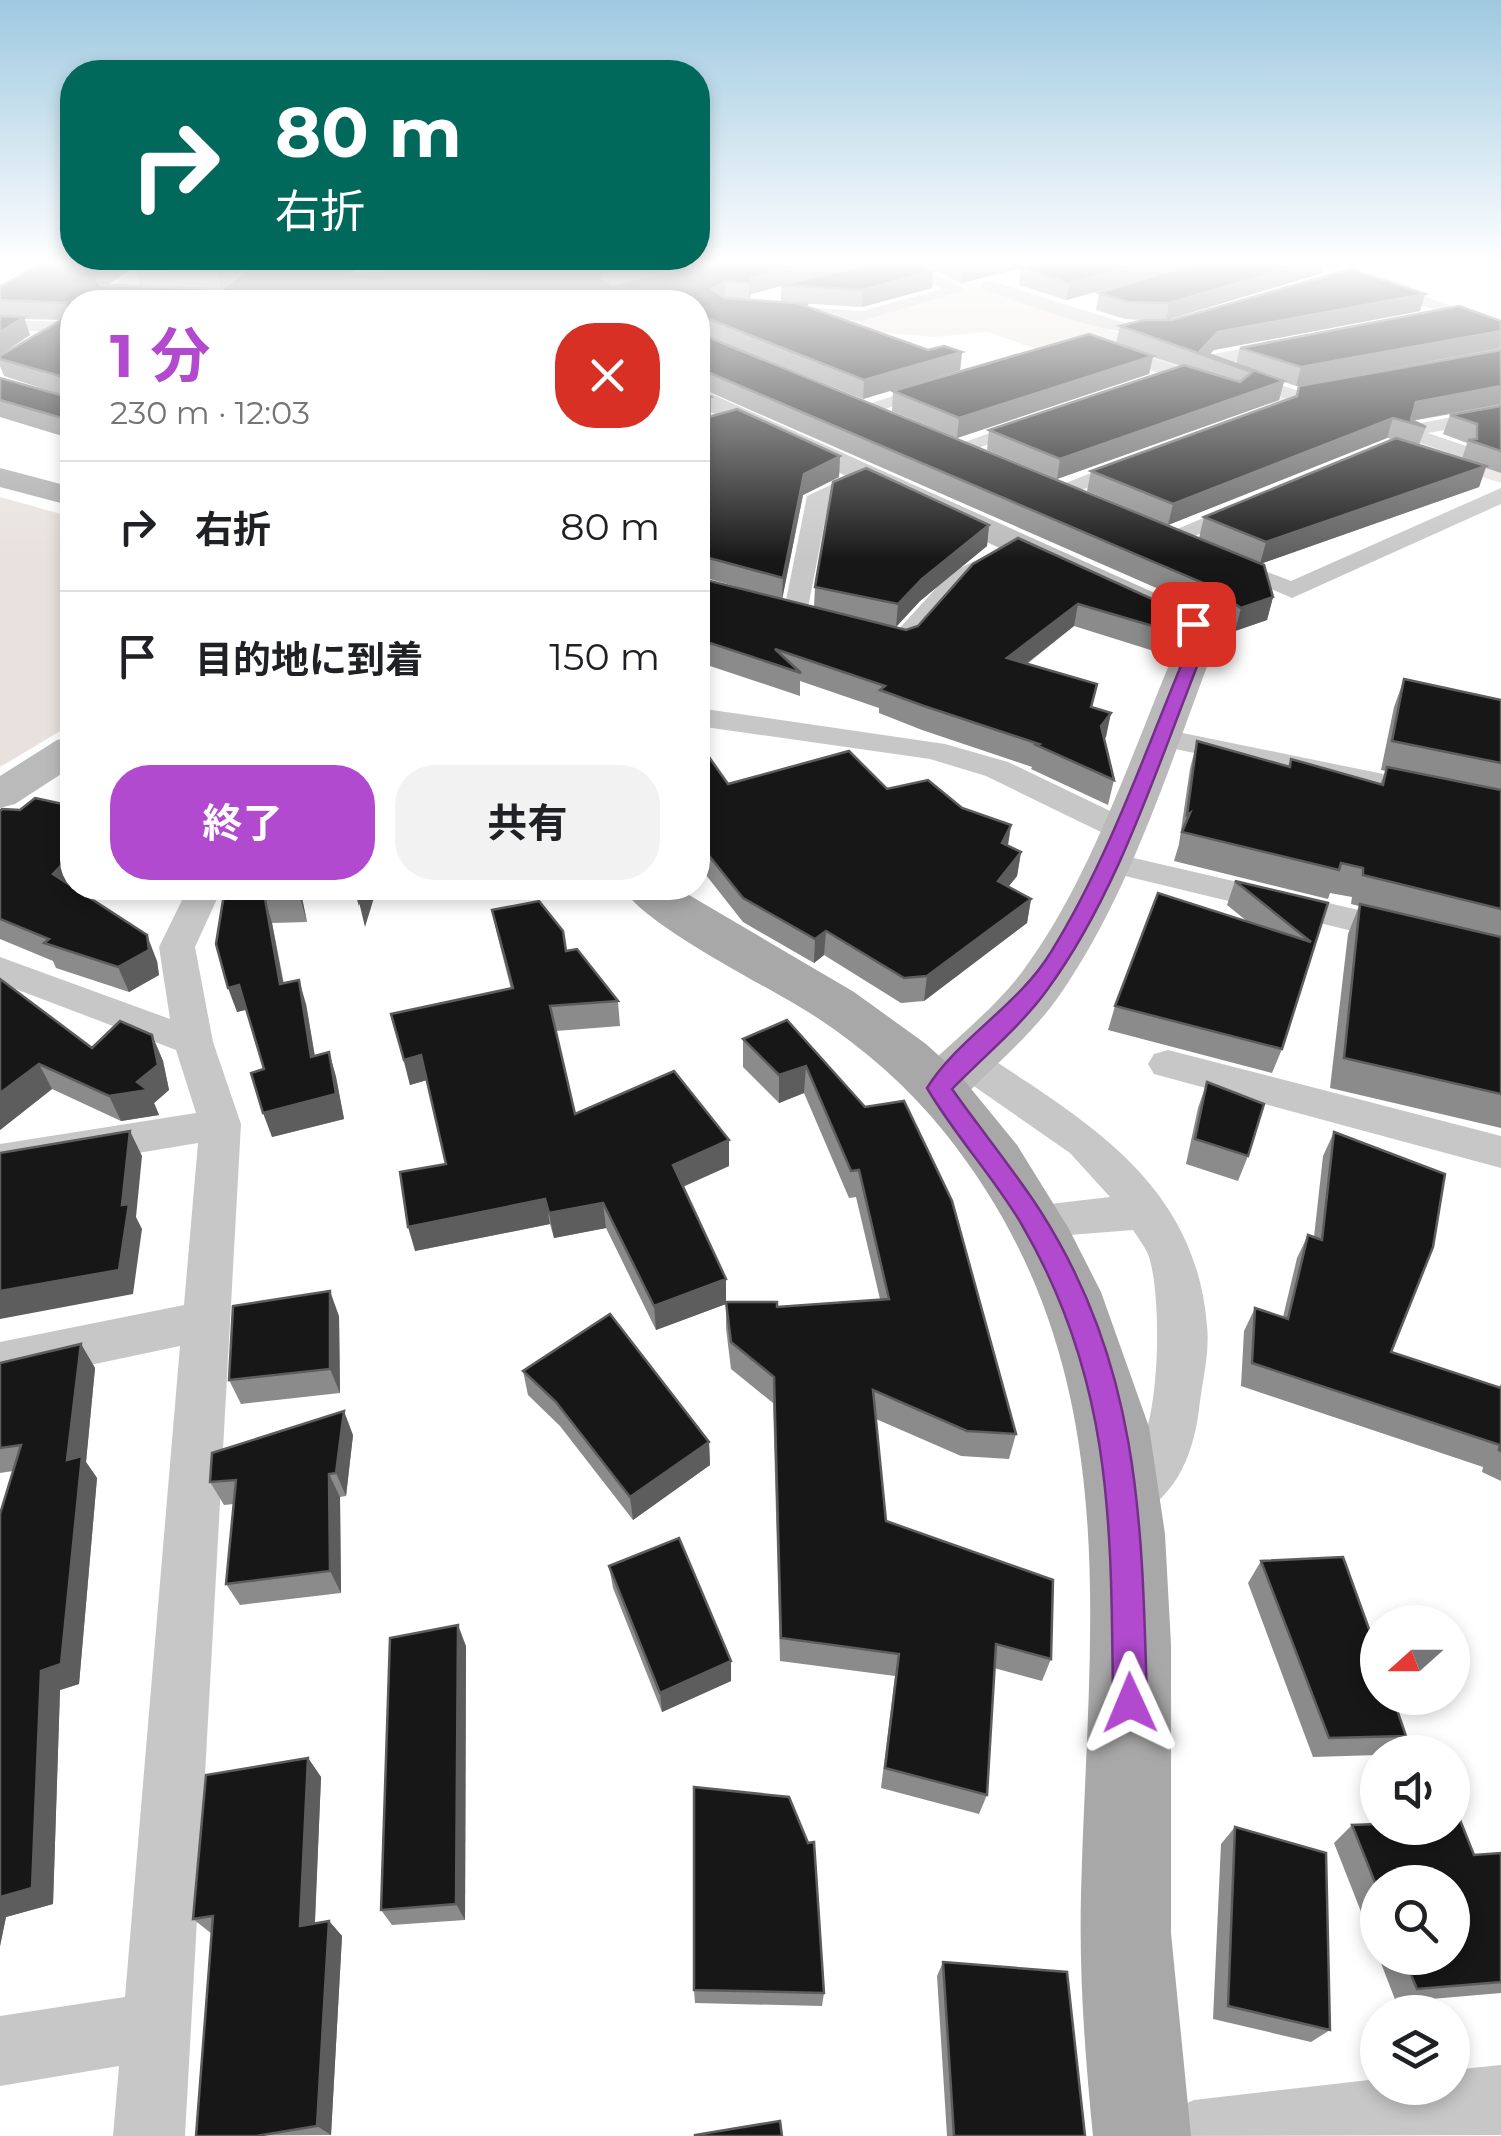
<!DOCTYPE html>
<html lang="ja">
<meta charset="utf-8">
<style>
body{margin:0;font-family:Montserrat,"Noto Sans JP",sans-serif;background:#f2f2f2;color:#202124;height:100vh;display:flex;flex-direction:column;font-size:38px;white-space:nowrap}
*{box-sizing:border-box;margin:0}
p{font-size:32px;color:#757577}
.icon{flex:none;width:55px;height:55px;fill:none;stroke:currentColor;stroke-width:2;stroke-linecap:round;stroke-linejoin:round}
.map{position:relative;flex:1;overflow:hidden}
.panel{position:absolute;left:60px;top:290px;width:650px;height:610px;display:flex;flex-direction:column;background:#fff;border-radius:40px;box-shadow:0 5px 15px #0003}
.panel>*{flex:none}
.hud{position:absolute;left:60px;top:60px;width:650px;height:210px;border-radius:40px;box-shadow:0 5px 15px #0003;background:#00695c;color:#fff;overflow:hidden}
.needle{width:65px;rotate:249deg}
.tools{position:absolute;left:1360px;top:1605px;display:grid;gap:20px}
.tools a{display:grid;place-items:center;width:110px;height:110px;border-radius:50%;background:#fff;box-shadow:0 5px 15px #0003;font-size:50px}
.pin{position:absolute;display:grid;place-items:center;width:85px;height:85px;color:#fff;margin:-42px;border-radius:20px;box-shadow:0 5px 15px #0006}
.me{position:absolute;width:110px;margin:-55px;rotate:359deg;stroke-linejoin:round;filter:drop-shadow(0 0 8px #0008)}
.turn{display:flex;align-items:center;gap:35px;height:210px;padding:0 50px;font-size:45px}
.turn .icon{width:130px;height:130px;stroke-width:2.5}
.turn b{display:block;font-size:70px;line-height:85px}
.round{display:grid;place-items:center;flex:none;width:105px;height:105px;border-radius:40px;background:#f2f2f2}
.head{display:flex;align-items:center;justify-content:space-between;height:170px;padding:0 50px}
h1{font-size:60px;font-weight:700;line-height:75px;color:#b24ad0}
.cta{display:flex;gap:20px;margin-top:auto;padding:20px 50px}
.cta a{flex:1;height:115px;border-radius:40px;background:#b24ad0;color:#fff;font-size:40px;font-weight:700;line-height:115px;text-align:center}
.cta a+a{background:#f2f2f2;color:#202124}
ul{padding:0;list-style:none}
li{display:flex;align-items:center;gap:30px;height:130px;padding:0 50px;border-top:2px solid #e0e0e0}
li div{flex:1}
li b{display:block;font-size:38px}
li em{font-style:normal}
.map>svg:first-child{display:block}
.green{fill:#e8e1dd}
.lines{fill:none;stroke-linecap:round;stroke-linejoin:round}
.street{fill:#c7c7c7;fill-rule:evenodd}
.secondary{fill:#bababa;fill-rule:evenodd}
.primary{fill:#a8a8a8;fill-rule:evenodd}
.wall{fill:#8b8b8b}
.shaded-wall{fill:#5d5d5d}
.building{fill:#171717;stroke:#5d5d5d;stroke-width:2.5}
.route{fill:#b24ad0;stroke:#743087;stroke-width:2.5}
</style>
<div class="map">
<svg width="1501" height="2136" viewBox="0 0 1501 2136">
<rect width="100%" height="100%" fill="#fff"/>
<!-- green -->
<g class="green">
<path d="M899,261h29l51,24 522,180v18l-112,-36 1,-8 -91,-31h-16l-197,-66 -47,8 -51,-18 -55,5 -47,-4 -49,12 -77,-19 -62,14v-27l163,3 95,-26z"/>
<path d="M0,497l72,20v207l-72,43z"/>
</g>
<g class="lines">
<!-- street -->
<g class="street">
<path d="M149,261h18l-49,37h-12v-8z"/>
<path d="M372,261h17l-19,17 28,2v8l-49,-1v-8z"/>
<path d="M891,261h20l54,29 -103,31 -87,-6 -9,-5 9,-5 87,6 80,-22z"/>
<path d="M1304,261h22l175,63v11z"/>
<path d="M988,280l136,43h23l9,5c-25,20 -141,-29 -174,-39l-2,-4z"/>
<path d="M0,320l72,2v10l-72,-2z"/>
<path d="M1289,339l9,6 -2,4 -75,16 75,25 54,-10 7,2v8l-62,12 -96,-35 10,-12z"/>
<path d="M1100,341l127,42 3,4 -17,4 -120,-40 -2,-4z"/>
<path d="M944,379l10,6 -3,4 -90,27 -10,-6z"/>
<path d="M1501,408v12l-73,13 73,25v14l-93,-34 2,-13z"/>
<path d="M1039,415l7,2v8l-92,31 -11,-6z"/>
<path d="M1139,454l8,2v10l-85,31 -8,2 -11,-7z"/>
<path d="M869,467l11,7 -3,5 -48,21 -24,123 -9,2 -98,-29v-16l87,25 22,-109z"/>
<path d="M1501,488v16l-209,94 -87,-38 12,-7 74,28z"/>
<path d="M1250,498l12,7 -4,5 -83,34 -9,2 -12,-7z"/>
<path d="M1009,544l9,2 3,5 -3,5 -50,27 -55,64c-16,4 -47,-2 -59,-14l14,-8 29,6 53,-58z"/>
<path d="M698,708l247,36 63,18 125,60 4,7 -4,7h-24l-123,-60 -56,-17 -232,-33z"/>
<path d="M1158,728l343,70v20l-354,-75 -4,-6z"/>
<path d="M1108,852l393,91v24l-405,-98 -5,-7 5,-7z"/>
<path d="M188,888h34l-27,59 18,95 28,82 -56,1012h-72l6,-70 -119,20v-70l125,-19 55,-651 -180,38v-42l184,-37 14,-162 -198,33v-32l196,-31 -20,-63 -176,-67v-26l170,62 -11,-72z"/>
<path d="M966,1047l14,4c107,71 216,132 227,275 3,26 -5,57 -8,83 -6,50 -26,94 -75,113l-19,-8 -7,-17c9,-20 24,-23 36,-39 27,-34 28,-160 15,-201 -3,-9 -11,-19 -16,-27l-101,8 -16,-6 -6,-12 6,-12 94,-11 -40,-44 -118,-82 -6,-10 6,-10z"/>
<path d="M1168,1050l333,86v32l-347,-94 -6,-10 6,-10z"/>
<path d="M1501,2065v70l-343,1 11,-25 25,-11 184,-21v9h74v-18z"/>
</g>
<!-- secondary -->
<g class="secondary">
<path d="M698,388l508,228 14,17c-48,122 -86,255 -161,363 -27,39 -68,72 -100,106l-20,6 -20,-6 -8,-14 8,-14c34,-33 75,-65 103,-102 71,-95 113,-229 160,-338l-484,-228z"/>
<path d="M72,736v31l-57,37 -15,4v-32l57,-36z"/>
</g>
<!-- primary -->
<g class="primary">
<path d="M0,468l72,19v19l-72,-19z"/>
<path d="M623,888h54l177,104 72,52 33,30 58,71 52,84 32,63 48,135 16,107 6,111v288l20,203h-98c-8,-80 -14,-161 -12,-242 7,-274 50,-528 -136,-761 -37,-46 -80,-84 -129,-116 -44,-29 -171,-90 -193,-129z"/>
</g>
</g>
<!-- wall -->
<g class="wall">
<path d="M41,261h103l-37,24 115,4 39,-28h107l-18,13h31l-3,-13h500l-36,9 91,1 -1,17 -70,19 -81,-5v-16l-30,8 -2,6 59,7 120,43 34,2 -2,18 -97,29 -165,-66 575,264 -6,23 -32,11 -33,-23 -504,-221v-85h-626v137l-72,-22v-39l68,19 -64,-21 -4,-10v-10l62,-36 -38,-1 6,16 -30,20v-68l43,-26z"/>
<path d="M146,261h111l-36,27 -81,-2 -5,-17z"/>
<path d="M918,261h408l-4,12 -155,47 258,-26 -5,17 -206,39 -4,4 26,10 4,-16 261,-27v28l-205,37 -12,-4 -5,18 -222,79 -70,-29 2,-20 192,-64 -28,-9 -4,17 -192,64 -65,-27 1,-20 223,-48 4,-17 23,-6 -18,-1 -29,-9 3,-17 52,-16 -85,23 -47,-15 2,-17 24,-6 -84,21z"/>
<path d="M1501,350v55l-89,16 14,6 -7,18 43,14 5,-16 -24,-9 7,-19 51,-9v67l-15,-5 -7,19 -219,77 -61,-26 5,-21 189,-78 -6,-1 -219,87 -81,-34 4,-20z"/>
<path d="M698,389l13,8v19l129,40 -1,21 -36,18 -21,104 32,8 1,-20 174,-62 -2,21 -67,55 -24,26 10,3 12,-4 55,-62 210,49 -6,23 -20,16 -83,-26 -47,38 66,44 18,5 -7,26 10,41 -6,25 -77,-36 1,-2 -110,-37 -43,-17v-5l-79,-27v15l-102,-34v-84l43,10 -42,-12 -1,2z"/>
<path d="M1404,679l97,21v428l-171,-40 18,-154 11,-28 -8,-2 1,-7 -22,-4 -2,6 -154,-38 5,-17 11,-75 7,-28 91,25 3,-7 89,25 6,-13 -5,-1 13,-63z"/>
<path d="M698,752l30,32 159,5 75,19 49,17 -3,21 13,6 -4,24 -9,11 23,12 -4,24 -103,78 -23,2 -77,-48 -10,8 -71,-41 -45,-57z"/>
<path d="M0,811l72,77 85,73 2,14 -30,17 -73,-24 -3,-7 -53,-22z"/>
<path d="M1235,881l93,22 -46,146 -10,24 -164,-43 7,-24 133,-84 -21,-17z"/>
<path d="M225,888h75l7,34 -35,1 12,61 22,20 9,52 14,-4 7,25 8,42 -72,18 -8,-68 -18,-59 -9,2z"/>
<path d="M492,910l74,41 52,50 2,25 -64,5 19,83 154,52 -46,21 43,115 51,5 103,-8 -24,-102 -7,1 -45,-105 -25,10 -36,-36v-28l44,-19 229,414 -7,25 -48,-3 -85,-37 10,102 165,138 -9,22 -48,-13 -7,127 -8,19 -98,-26 14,-112 -115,-15 -7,-258 -42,-34 -5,-41v-24l-70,26 -50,-102 -52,10 -4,-14 -135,27 31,-87 -19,-84 -17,5 -19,-71 120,-25 -14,-55z"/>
<path d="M0,979l92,69 60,-13 11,26 6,29 -15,13 5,12 -38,6 -69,-32 -52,41z"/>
<path d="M1207,1082l41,74 -10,25 -52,-17 12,-56z"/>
<path d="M1334,1132l57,220 108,35 2,-3v97l-19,-9 1,-5 -242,-81 3,-55 11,-23 28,9 14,-59 11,-23 6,2 9,-81z"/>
<path d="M339,1316l1,77 -99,11 -12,-24z"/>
<path d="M81,1344l14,24 -9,94 11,16 -18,206 -19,6 -7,214 -47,13 -6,29v-432l13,-43 -13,2v-110z"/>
<path d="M523,1371l186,71 1,23 -77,55 -73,-94 -32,-31z"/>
<path d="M353,1435l-7,61 -6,1 1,96 -101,12 -14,-21 8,-80 -10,1 -14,-23z"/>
<path d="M1261,1561l145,175 -16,16h-12v3l-65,2 -65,-174z"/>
<path d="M609,1566l122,95v20l-69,31 -49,-124z"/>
<path d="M466,1646l-1,274 -73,5 -11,-15z"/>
<path d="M308,1758l13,19 -6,147 14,-3 13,15 -11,199 -135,1 16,-202 -19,-15z"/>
<path d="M1352,1825l122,30 27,-2v140l-105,9 -17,-44h73l-74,-76v73l-44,-112z"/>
<path d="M1235,1827l95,203 -19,12 -98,-23 8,-175z"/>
<path d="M943,1962l142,174h-138l-10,-160z"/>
<path d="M694,1990l130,3 -2,13 -127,-3z"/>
</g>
<!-- shaded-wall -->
<g class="shaded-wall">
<path d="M114,261h30l-40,26 -7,-6 2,-11z"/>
<path d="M232,261h25l-36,27 -4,-17z"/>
<path d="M343,261h25l-21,15 -5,-6z"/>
<path d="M477,261h75l-73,11z"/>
<path d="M659,261h68l-124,34 -1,-17 3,-4z"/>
<path d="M816,261h62l-93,24h-4v1l-30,8 -2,6v-17l2,-5z"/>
<path d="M987,261h62l-88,22 1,-16z"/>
<path d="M1152,261h56l-142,39 3,-17z"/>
<path d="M1313,261h13l-4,12 -156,47 3,-17z"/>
<path d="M933,271l-1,17 -70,19 1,-17z"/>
<path d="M725,281v17l-13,-9z"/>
<path d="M1425,294l-5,17 -206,39 -6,6 -8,-5 18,-19z"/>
<path d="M24,317l6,18 -30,20v-23z"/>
<path d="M1501,331l-1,17 -204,38 5,-19z"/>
<path d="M962,352l-2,18 -97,29 1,-19z"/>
<path d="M1153,356l-4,18 -192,64 2,-20z"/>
<path d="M1284,381l-5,19 -222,79 3,-20z"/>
<path d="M1501,386l-1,18 -91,17 7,-19z"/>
<path d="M711,397v19l-13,5v-20z"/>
<path d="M1393,418l-6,20 -219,87 5,-21z"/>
<path d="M840,456l-1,21 -36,18 -21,105 1,-22 21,-104z"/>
<path d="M1486,466l-7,21 -219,77 6,-22z"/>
<path d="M989,525l-2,21 -67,55 -24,26 2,-23 24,-25z"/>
<path d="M1273,597l-6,23 -32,11 6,-23z"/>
<path d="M1078,604l-4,22 -70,55 3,-23z"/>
<path d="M1183,613l-6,23 -20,16 6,-23z"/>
<path d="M1111,713l-5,24 -10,13 5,-24z"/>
<path d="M1011,825l-4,24 -5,-6z"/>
<path d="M1021,852l-4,24 -23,29 4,-24z"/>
<path d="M72,854v34l-19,-14z"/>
<path d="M298,888h2l7,34 -7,-24z"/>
<path d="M364,888h13l-12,39 -6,-25z"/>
<path d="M265,899l7,24 16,86 -8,-25z"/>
<path d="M1031,899l-4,24 -103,78 3,-25z"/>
<path d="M826,931l-2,24 -10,8 1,-24z"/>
<path d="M147,935l10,26 2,14 -30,17 -11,-25z"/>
<path d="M299,980l7,24 13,78 -8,-25z"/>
<path d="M239,985l9,24 -11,3 -9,-24z"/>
<path d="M152,1035l11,26 6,29 -15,13 5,12 -38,6 -12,-25 28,-14z"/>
<path d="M329,1052l7,25 8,42 -72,18 -9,-24z"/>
<path d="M421,1055l6,25 -17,5 -6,-25z"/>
<path d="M39,1064l13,25 -52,41v-37z"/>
<path d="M806,1066l-2,27 -25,10v-28z"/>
<path d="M130,1131l12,25 -6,61 6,12 -9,65 -133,25v-28l122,-86z"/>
<path d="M729,1140v26l-54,24 -2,-25z"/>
<path d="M545,1199l5,25 -135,27 -7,-24z"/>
<path d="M603,1203l3,25 -52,10 -5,-25z"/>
<path d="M726,1279v25l-70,26 -2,-24z"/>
<path d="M330,1291l9,25 1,77 -10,-24z"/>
<path d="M81,1344l14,24 -9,94 11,16 -18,206 -19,6 -7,214 -47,13 -6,29v-49l41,-226z"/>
<path d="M344,1411l9,24 -7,61 -10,-23z"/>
<path d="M709,1442l1,23 -77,55 -3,-23z"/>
<path d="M329,1474l11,23 1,96 -11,-22z"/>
<path d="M458,1625l8,21 -1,274 -9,-16z"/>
<path d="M731,1661v20l-69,31 -2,-19z"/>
<path d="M308,1758l13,19 -7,164 -14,-15z"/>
<path d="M329,1921l13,15 -11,199 -14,-9z"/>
</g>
<!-- building -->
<g class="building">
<path d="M44,261h70l-15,9 -2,11 4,4 121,4 39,-28h82l-1,9 4,4 131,-1 58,-12h124l-54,13 -3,4 10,7 96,-24h108l-65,17 -2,5 -24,-2 -13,8 13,9 83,6 -6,1 126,45 16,-4 18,6 -98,28 -165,-65 -1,1v-14h-626v119l-72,-21v-22l68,19 -1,-19 -67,-19v-3l68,-40 -1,-13 -67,-3v-13z"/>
<path d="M146,261h86l-15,10 -82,-2z"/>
<path d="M881,261h30l22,10 -70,19 -82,-5z"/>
<path d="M950,261h37l-25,6z"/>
<path d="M1048,261h104l-83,22 -48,-15z"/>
<path d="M1201,261h112l-144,42 -41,-1 -29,-9z"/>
<path d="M1351,269l74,25 -207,38 -18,19 84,30 -224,78 -71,-29 195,-65 56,17 12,-10 -132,-46 24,-6h28z"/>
<path d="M1459,306l42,15v10l-200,36 -61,-19z"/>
<path d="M0,316l24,1 -24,15z"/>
<path d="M698,333l566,232 9,32 -32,11 -33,-23 -510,-217z"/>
<path d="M1089,334l64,22 -194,62 -66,-27z"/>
<path d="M1501,350v36l-85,16 -5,18 15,7 -33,-9 -220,86 -82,-33 206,-75 2,-10z"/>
<path d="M698,389l13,8 -13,4z"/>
<path d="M1501,406v45l-33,-11 9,-1v-15l-27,-9z"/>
<path d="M737,409l103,47 -36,18 -21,104 -85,-23v-135z"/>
<path d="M1396,438l90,28 -220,76 -62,-25z"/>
<path d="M866,468l123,57 -67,54 -24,25 -83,-17 18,-105z"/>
<path d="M1018,538l165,75 -20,16 -85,-25 -71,54 90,26 -6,23 20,6 -10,13 13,54 -78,-35 3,-1 -115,-38 -44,-16 5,-4 -110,-37 26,24 -103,-34v-61l208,52 12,-4 55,-62z"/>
<path d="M1404,679l97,21v63l-109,-22z"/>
<path d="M1197,741l93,26 1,-8 92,26 4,-18 114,23v119l-138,-34v-7l-22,-5 -2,7 -157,-38 8,-19 -3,2z"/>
<path d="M704,750l24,34 121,-33 38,38 41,-9 34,28 49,17 -9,18 19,9 -23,29 33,18 -104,77 -23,2 -78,-47 -11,8 -72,-41 -45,-56v-90z"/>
<path d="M35,798l37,8v48l-19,20 94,61 2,15 -31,17 -74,-24 5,-4 -49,-20v-108l2,-2 18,1z"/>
<path d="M1235,881l93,22 -46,146 -167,-43 43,-113 153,49z"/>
<path d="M225,888h73l2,10 -35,1 15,85 19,-4 12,77 18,-5 7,42 -73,19 -12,-40 13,-4 -25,-84 -11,3 -12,-44z"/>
<path d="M355,888h9l-5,14z"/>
<path d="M539,901l24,30 3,20 11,-2 41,52 -68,5 25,108 99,-43 55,69 -56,25 53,114 -72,27 -51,-103 -54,10 -4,-14 -137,28 -8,-55 46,-8 -25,-109 -17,5 -13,-46 122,-26 -21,-78z"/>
<path d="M1360,904l141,33v157l-157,-36z"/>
<path d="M0,979l92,69 28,-27 32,14 6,30 -21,17 11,8 -39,6 -70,-32 -39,29z"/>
<path d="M787,1020l78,87 39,-6 48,100 64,233 -49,-3 -94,-41 13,131 167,59 -2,79 -55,-15 -9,151 -102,-27 14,-114 -118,-16 -7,-261 -43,-35 -5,-40h51v5l112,-8 -30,-129 -8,1 -45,-105 -27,9 -36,-36z"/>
<path d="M1207,1082l57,22 -16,52 -53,-17z"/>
<path d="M130,1131l-8,74 7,-1 -10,66 -119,21v-138z"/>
<path d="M1334,1132l111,42 -12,73 -42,105 110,36v63l-2,-1 1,-5 -248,-82 3,-55 33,11 20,-84 14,5z"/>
<path d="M330,1291v78l-101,11 4,-74z"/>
<path d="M610,1314l99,128 -79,55 -74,-95 -33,-31z"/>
<path d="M81,1344l-14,116 15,-4 -21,208 -20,7 -9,217 -32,9v-383l21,-69 -21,3v-85z"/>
<path d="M344,1411l-8,62 -7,1 1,97 -104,13 10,-104 -26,2 2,-29z"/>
<path d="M679,1538l52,123 -71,32 -51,-127z"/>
<path d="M1343,1557l35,97v44h15l13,38 -77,2 -68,-177z"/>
<path d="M458,1625l-2,279 -75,6 9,-272z"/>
<path d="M308,1758l-8,168 29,-5 -12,205 -61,10h-60l17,-220 -20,3 13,-144z"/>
<path d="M694,1787l95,10 19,46 6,-1 10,151 -130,-3z"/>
<path d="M1452,1820h8l14,35 27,-2v129l-84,7 -13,-31h48v-76h-74v8l-26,-65 26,-1v4h74z"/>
<path d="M1235,1827l91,26 4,177 -102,-24z"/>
<path d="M943,1962l124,10 18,164h-131z"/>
<path d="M780,2121l2,15h-87v-1z"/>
</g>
<!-- sky -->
<linearGradient id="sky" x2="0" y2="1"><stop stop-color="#9ec9e0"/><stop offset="0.47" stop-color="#fff"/><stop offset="1" stop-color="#fff" stop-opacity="0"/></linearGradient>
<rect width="1501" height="560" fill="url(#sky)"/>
<!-- route -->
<path class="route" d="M1188,621h11l8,9 -1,14c-47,115 -85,245 -159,346 -26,36 -64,67 -95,99 29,41 62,81 89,123 100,158 101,312 106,491l-5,12 -12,5 -12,-5 -5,-12c-2,-175 1,-320 -91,-478 -28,-48 -67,-89 -95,-137 31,-50 92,-83 124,-136 59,-95 96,-206 139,-308l3,-11z"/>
</svg>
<div class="tools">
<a><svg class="needle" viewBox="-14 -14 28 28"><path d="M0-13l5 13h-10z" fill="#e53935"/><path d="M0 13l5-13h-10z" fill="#757577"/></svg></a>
<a><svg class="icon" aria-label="sound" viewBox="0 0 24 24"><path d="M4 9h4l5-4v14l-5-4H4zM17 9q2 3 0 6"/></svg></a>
<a><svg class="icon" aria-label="search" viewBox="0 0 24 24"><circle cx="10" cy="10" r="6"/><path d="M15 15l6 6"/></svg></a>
<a><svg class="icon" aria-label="layers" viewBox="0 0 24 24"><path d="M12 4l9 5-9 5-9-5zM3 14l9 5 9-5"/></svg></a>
</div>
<div class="pin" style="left:1193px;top:624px;background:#d93025"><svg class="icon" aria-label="arrive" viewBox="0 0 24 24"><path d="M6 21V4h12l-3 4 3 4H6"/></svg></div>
<svg class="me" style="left:1130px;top:1703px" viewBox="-20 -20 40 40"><path d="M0-17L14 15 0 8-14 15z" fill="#b24ad0" stroke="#fff" stroke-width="4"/></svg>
<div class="hud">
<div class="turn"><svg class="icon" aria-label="right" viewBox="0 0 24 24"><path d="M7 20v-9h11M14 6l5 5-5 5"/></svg><div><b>80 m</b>右折</div></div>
</div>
<section class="panel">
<div class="head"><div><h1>1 分</h1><p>230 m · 12:03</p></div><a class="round" style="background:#d93025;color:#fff"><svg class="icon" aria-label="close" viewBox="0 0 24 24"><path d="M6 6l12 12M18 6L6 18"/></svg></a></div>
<ul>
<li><svg class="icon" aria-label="right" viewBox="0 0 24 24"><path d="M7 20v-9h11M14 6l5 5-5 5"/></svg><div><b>右折</b></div><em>80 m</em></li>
<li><svg class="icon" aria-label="arrive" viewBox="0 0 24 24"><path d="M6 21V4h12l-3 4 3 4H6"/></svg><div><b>目的地に到着</b></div><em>150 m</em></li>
</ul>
<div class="cta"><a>終了</a><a>共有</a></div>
</section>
</div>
